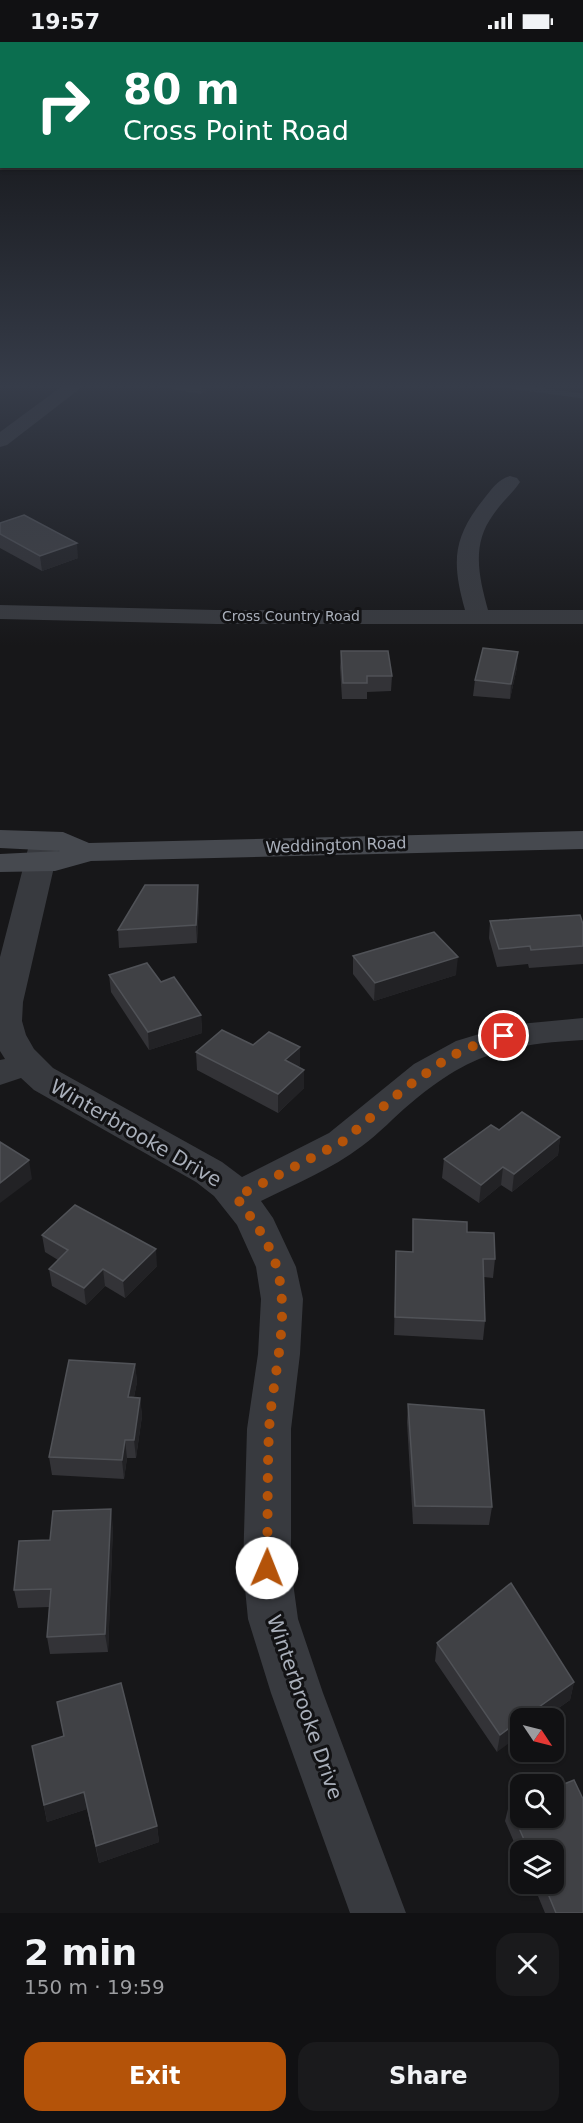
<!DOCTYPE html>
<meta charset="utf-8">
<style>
body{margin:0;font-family:"DejaVu Sans",sans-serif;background:#1a1a1c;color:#f1f3f6;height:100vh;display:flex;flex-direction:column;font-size:22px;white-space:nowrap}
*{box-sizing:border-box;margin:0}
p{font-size:20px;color:#9c9da0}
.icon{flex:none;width:33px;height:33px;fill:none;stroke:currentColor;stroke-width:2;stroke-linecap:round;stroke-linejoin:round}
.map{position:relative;height:1871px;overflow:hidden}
.side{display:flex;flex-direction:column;background:#111113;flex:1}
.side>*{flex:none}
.top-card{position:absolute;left:0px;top:0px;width:584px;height:126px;box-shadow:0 2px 4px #0004,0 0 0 2px #303133;background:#0b6e4f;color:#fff;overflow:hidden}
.needle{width:39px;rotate:125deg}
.fabs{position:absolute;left:510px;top:1666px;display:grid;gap:12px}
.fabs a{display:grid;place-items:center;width:54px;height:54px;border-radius:12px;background:#111113;box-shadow:0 2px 4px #0004,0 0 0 2px #303133;font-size:30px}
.pin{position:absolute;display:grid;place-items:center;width:51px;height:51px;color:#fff;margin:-26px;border:3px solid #fff;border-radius:50%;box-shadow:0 2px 6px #0007}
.me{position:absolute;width:66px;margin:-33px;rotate:1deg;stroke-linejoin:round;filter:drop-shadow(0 0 4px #0008)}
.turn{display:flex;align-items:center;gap:21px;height:126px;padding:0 24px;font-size:27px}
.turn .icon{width:78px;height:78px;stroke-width:2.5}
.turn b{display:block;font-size:42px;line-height:51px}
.round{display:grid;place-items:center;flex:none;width:63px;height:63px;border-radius:18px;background:#1a1a1c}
.head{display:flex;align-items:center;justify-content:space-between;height:102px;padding:0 24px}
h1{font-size:36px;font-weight:700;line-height:45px}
.primary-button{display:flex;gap:12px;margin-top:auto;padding:12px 24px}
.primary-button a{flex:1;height:69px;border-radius:18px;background:#b45309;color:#fff;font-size:24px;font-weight:700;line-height:69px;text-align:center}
.primary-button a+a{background:#1a1a1c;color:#f1f3f6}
.status{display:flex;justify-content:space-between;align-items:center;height:42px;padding:0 30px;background:#111113;direction:ltr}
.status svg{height:16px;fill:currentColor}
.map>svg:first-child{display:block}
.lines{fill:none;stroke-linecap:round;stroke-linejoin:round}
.stream{stroke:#2d383e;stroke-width:5}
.street{fill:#383a3f;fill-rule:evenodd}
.secondary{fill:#46494f;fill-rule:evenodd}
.wall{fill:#333337}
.shaded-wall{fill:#222225}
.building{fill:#404145;stroke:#505257;stroke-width:1.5}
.route{stroke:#b45309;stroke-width:10;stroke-dasharray:0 18}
.labels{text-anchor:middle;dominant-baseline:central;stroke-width:6;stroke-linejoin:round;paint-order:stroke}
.far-street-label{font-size:14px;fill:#a9afba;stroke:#121214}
.street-label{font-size:16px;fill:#a9afba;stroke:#121214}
.near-street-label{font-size:20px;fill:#a9afba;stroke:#121214}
</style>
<div class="status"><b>19:57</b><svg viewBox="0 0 49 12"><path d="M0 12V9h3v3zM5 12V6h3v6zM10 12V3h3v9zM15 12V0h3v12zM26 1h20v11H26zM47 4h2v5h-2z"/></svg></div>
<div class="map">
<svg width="583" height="1871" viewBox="0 0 583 1871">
<rect width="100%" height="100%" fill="#171719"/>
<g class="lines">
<!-- stream -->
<path class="stream" d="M495,342l88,12"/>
<!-- street -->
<g class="street">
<path d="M65,342h21l-79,61 -7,2v-15z"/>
<path d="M510,434l7,2 3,4c-8,12 -19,21 -27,33 -22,30 -14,62 -5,95h95v14h-367l-216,-5v-14l216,5h249c-13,-47 -13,-71 18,-110 7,-9 15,-21 27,-24z"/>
<path d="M45,790l10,3 5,6 -37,161 -1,19 4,14 8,14 19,19 169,94 20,15 87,-44 85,-69 42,-23 53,-16 74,-7v22c-75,4 -114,14 -172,63 -17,14 -31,30 -49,43 -30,23 -67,38 -101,55l12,17 23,49 7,32 -3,55 -9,75v139l7,51 25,74 83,220h-56l-79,-220 -23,-74 -5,-51 4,-139 11,-75 3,-55 -5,-32 -19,-42 -23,-29 -18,-14 -162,-92 -13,-12 -21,7v-25l5,-1 -5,-8v-94l30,-116 5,-6z"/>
</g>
<!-- secondary -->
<path class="secondary" d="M0,788l63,2 26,11 494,-12v18l-492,12 -36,10 -55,1v-18l60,-3 -60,-3z"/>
</g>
<!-- wall -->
<g class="wall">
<path d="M160,342h53l-12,10 -40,-7z"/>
<path d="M0,481l78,35 -36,13 -42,-23z"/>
<path d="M341,609l51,25 -1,15 -24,1v7h-25l-2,-32z"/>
<path d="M517,625l-7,32 -37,-3 2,-16z"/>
<path d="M199,860l-2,41 -78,5 -1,-18z"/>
<path d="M490,879l93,3v40l-54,4 -1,-4 -31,3 -8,-29z"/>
<path d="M353,914l103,19 -82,26 -21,-27z"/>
<path d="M109,933l52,7 40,33 1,18 -53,17 -38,-58z"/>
<path d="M253,1003l47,20 -2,2 6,21 -26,25 -81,-43 -1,-18z"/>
<path d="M499,1088l61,7 -2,18 -46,37 -11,-7 -22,18 -37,-25 2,-19z"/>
<path d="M413,1177l54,13 28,27 -2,19 -9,-1 1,44 -2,19 -89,-5 2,-84 16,1z"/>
<path d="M42,1193l115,31 -32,32 -20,-12 -19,19 -34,-19 -3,-17 9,-9 -13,-8z"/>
<path d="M135,1322l2,18 -3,15 6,1 2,18 -6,42h-9l-3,21 -72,-4 -3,-18z"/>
<path d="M408,1362l84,103 -3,18 -76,-1 -6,-102z"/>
<path d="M113,1485l-5,125 -58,2 -3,-17 2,-30 -31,1 -4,-18 36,-50z"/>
<path d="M437,1601l137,39 -4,18 -27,19h-23l-23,33 -62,-91z"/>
<path d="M32,1704l125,80 2,16 -60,21 -12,-54 -40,13z"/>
<path d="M574,1738l9,19v114h-38l-12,-29h21v-33h-34v5l-15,-35 4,-16 11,-5v18h34v-30z"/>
</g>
<!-- shaded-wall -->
<g class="shaded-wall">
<path d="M201,342h12l-12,10z"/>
<path d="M77,501l1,15 -36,13 -2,-15z"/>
<path d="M518,610l-1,15 -7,32 1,-15z"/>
<path d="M198,843l1,17 -2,41 -1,-18z"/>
<path d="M458,915l-2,18 -82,26 1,-18z"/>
<path d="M201,973l1,18 -53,17 -1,-18z"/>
<path d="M300,1005v18l-15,13v-18z"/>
<path d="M304,1028v18l-26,25v-19z"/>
<path d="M560,1095l-2,18 -46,37 2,-18z"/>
<path d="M29,1118l3,19 -32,24v-20z"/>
<path d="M503,1125l-2,18 -22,18 2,-18z"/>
<path d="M156,1207l1,17 -32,32 -2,-17z"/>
<path d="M103,1227l2,17 -19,19 -2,-17z"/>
<path d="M135,1322l2,18 -7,34 -2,-19z"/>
<path d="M140,1356l2,18 -6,42 -2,-18z"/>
<path d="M125,1398l2,18 -3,21 -2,-19z"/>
<path d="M111,1467l2,18 -5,125 -3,-18z"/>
<path d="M574,1640l-4,18 -27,19h-21z"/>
<path d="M520,1678v15l-23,17 3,-17z"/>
<path d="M84,1750l3,17 -40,13 -3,-17z"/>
<path d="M157,1784l2,16 -60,21 -3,-17z"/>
</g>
<!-- building -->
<g class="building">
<path d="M24,473l53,28 -37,13 -40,-22v-11z"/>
<path d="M483,606l35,4 -7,32 -36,-4z"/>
<path d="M341,609h47l4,25h-25v7h-24z"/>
<path d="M145,843h53l-2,40 -78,5z"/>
<path d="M580,873l3,9v22l-52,4 -1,-4 -31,3 -9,-28z"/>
<path d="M434,890l24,25 -83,26 -22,-27z"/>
<path d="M147,921l14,19 13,-5 27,38 -53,17 -39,-57z"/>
<path d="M222,988l31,15 16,-13 31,15 -15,13 19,10 -26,24 -82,-42z"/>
<path d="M522,1070l38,25 -46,37 -11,-7 -22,18 -37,-26 47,-34 8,5z"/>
<path d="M0,1100l29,18 -29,23z"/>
<path d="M75,1163l81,44 -33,32 -20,-12 -19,19 -35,-19 19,-19 -26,-15z"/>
<path d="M413,1177l54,3v10l27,1 1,26h-12l2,62 -90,-4 1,-66 17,1z"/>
<path d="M69,1318l66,4 -7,33 12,1 -6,42h-9l-3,20 -73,-3z"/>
<path d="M408,1362l76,6 8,97 -77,-1z"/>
<path d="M111,1467l-6,125 -58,3 4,-48 -37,1 5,-49 31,-1 3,-29z"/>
<path d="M511,1541l63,99 -52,37h-2v1l-20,15 -63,-92z"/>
<path d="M121,1641l36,143 -61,20 -12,-54 -40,13 -12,-59 32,-10 -7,-34z"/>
<path d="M574,1738l9,19v114h-27l-12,-29h10v-33h-25l-20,-46 11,-5v18h34v-30z"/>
</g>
<!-- sky -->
<linearGradient id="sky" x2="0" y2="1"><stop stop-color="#0d0d0e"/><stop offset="0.57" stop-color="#363c49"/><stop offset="1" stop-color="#363c49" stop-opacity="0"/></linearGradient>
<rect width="583" height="604" fill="url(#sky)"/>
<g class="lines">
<!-- route -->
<path class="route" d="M267,1526c1,-46 0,-92 2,-137 3,-54 22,-110 8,-163 -8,-27 -25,-50 -41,-71l106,-55 62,-53 45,-32 33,-15 22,-6"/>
</g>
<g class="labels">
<!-- far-street labels -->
<g class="far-street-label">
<text x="291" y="574">Cross Country Road</text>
</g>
<!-- street labels -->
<g class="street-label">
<text transform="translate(336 803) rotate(-2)">Weddington Road</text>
</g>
<!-- near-street labels -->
<g class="near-street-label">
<text transform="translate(136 1091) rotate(30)">Winterbrooke Drive</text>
<text transform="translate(305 1665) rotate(71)">Winterbrooke Drive</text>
</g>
</g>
</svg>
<div class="fabs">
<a><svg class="needle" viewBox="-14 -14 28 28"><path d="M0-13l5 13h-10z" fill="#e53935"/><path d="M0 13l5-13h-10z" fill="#9c9da0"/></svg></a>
<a><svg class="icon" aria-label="search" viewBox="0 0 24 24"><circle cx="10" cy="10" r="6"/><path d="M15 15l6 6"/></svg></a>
<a><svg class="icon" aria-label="layers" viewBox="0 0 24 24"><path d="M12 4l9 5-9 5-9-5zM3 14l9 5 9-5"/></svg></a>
</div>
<div class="pin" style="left:504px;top:994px;background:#d93025"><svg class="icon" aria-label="arrive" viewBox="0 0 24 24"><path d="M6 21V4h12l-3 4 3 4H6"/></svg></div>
<svg class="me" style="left:267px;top:1526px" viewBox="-20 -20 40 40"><circle r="19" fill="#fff"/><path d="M0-13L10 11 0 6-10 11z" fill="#b45309"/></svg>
<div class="top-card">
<div class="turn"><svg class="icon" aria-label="right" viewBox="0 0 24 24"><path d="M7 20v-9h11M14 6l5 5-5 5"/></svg><div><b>80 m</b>Cross Point Road</div></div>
</div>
</div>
<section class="side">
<div class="head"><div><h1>2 min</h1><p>150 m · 19:59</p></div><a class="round"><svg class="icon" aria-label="close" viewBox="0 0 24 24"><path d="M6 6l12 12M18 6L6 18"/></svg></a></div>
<div class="primary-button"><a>Exit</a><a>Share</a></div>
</section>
